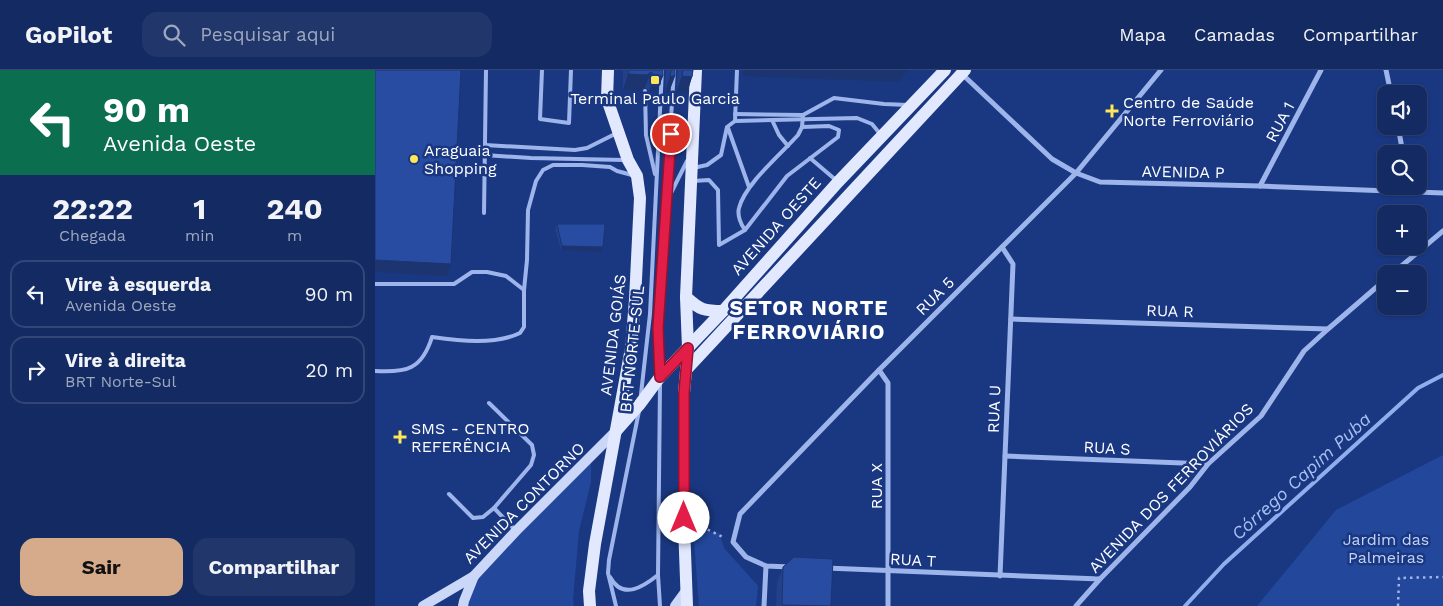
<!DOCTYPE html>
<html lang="pt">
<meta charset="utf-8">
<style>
body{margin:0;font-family:"Work Sans",sans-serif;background:#21366b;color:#f1f3f6;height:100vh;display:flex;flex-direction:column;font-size:19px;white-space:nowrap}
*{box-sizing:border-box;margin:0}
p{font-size:16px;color:#9da7be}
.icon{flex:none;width:28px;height:28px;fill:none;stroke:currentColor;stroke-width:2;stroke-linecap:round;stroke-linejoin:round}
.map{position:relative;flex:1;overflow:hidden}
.side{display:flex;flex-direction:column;background:#142a62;width:375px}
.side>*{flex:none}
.banner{background:#0b6e4f;color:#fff;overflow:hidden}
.fabs{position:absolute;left:1002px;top:15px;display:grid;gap:10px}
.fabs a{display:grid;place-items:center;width:50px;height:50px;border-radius:10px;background:#142a62;box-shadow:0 1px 4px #0004,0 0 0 1px #334677;font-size:25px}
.pin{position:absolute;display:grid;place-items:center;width:42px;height:42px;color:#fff;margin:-21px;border:2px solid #fff;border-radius:50%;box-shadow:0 1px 5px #0007}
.me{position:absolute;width:55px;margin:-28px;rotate:0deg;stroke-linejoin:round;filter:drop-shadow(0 0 4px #0008)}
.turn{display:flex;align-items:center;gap:18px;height:105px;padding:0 20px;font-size:22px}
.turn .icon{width:65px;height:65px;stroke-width:2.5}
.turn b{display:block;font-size:35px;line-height:42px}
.eta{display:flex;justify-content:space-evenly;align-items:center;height:85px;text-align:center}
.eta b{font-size:30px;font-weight:700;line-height:35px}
.action{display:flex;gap:10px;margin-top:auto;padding:10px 20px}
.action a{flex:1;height:58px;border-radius:15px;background:#d6ab8b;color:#111;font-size:20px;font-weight:700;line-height:58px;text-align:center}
.action a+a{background:#21366b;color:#f1f3f6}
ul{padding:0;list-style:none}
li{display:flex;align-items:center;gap:15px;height:68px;margin:0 10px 8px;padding:0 10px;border:2px solid #334677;border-radius:15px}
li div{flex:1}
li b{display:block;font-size:19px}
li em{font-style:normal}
header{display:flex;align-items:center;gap:30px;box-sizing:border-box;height:70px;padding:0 25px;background:#142a62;border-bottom:1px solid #334677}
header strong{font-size:24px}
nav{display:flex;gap:28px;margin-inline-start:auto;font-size:18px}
.search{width:350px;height:45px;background:#21366b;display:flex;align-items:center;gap:12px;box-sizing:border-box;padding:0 18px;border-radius:15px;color:#9da7be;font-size:19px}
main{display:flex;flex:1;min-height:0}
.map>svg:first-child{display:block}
.green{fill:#23479b}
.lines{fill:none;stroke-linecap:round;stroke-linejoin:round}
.stream{stroke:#90aeed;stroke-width:4}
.path{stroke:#9eb5eb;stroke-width:2.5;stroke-dasharray:2.5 4;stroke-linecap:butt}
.lane{stroke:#9eb5eb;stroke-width:4}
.street{stroke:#9eb5eb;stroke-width:5}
.secondary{stroke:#cad7f8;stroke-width:10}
.primary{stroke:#e2e9ff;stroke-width:12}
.wall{fill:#22418a}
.shaded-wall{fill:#1c3571}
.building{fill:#284ca1;stroke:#1c3571}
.route-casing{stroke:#92132f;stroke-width:12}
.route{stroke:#e11d48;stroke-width:9}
.poi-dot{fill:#fee659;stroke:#1a3882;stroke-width:2}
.labels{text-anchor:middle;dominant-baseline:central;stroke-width:5;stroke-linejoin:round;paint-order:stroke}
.poi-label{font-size:16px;fill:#fff;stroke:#1a3882;text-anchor:start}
.street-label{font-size:16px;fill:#fff;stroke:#1a3882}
.park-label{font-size:16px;fill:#c3d3f8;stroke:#1a3882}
.water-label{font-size:18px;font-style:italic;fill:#a9c0f3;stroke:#1a3882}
.district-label{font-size:21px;font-weight:bold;letter-spacing:1px;fill:#fff;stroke:#1a3882}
</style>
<header>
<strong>GoPilot</strong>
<div class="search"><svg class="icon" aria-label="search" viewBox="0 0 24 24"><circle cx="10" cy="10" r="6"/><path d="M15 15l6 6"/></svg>Pesquisar aqui</div>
<nav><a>Mapa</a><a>Camadas</a><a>Compartilhar</a></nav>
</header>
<main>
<section class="side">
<div class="banner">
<div class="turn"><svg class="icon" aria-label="left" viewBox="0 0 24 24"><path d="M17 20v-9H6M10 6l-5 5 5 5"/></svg><div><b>90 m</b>Avenida Oeste</div></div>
</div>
<div class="eta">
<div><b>22:22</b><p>Chegada</p></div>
<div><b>1</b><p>min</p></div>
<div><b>240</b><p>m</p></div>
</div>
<ul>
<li><svg class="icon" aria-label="left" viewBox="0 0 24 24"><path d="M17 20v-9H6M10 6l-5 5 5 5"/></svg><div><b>Vire à esquerda</b><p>Avenida Oeste</p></div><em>90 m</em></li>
<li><svg class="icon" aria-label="right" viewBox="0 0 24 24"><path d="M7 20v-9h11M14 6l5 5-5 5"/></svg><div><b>Vire à direita</b><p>BRT Norte-Sul</p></div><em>20 m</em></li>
</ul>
<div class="action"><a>Sair</a><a>Compartilhar</a></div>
</section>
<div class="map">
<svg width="1068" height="536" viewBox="0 0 1068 536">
<rect width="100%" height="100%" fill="#1a3882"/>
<!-- green -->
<g class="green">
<path d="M1068,385v151h-186l79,-96z"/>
<path d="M216,391v21l-12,49 -6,68 1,7h-106c0,-15 8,-25 16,-36z"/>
<path d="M318,458l26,5 5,15 34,38 -2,20h-57z"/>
</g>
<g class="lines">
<!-- stream -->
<path class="stream" d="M810,536l39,-42 194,-176 25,-13"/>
<!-- path -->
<g class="path">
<path d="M321,454l29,14"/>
<path d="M1023,536l1,-28 44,-1"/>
</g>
<!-- lane -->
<g class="lane">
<path d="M167,0l-2,49 29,4 2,-53"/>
<path d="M270,21l1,44 9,39"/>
<path d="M360,44l68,1 31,-17 50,6 24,1"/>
<path d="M397,50l7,15 9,11"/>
<path d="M360,51l122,-3 15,6 9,11"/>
<path d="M427,57l27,-1 10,4 -1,7 -51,39 -42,54c-4,-5 -8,-15 -6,-22 6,-24 42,-54 59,-73l4,-8 1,-12"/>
<path d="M353,58l21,59"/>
<path d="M110,75l90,5 12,-2 30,-15"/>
<path d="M109,85l47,3 93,2"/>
<path d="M435,88l27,23"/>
<path d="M318,98l14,-3 14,-10 6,-28 8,-6 2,-51"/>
<path d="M318,111l16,-1 9,10 1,55 26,-15"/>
<path d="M293,129l19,-38"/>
<path d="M109,143l2,-143"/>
<path d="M0,214h79l18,-12h15l19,4 18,14"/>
<path d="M0,301c32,2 47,-2 57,-34 28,4 63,8 88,-4l4,-6v-37l3,-30 1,-50 8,-29 7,-11 10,-5h29l28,2 7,4 15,4"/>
<path d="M285,302l-2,-44 16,-258"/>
<path d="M266,324l9,-80 12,-244"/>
<path d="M74,424l24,24 10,-1 11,-9 37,-43 3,-10 -2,-10 -43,-42"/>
<path d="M119,438l22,23"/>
<path d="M235,507c13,24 34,9 48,-2"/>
<path d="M241,536l-8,-33 1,-13 30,-149"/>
<path d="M285,536l-2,-31 2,-191"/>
</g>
<!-- street -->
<g class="street">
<path d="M1011,0l5,24"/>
<path d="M587,4l90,85 24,14 24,9 160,4 183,7"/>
<path d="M1023,56l5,28"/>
<path d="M885,116l61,-116"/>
<path d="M1017,204l51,-43"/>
<path d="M636,249l317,10"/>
<path d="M504,300l9,13v223"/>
<path d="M630,386l203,8"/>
<path d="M415,497l-24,-1 -20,-9 -13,-15 7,-28 139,-144 197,-197 85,-103"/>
<path d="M451,498l274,11"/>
<path d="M625,506l13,-312 -11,-17"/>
<path d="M389,536l2,-40"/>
<path d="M701,536l24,-27 90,-92 18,-23 53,-48 43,-65 24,-22 58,-50"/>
</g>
<!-- secondary -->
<g class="secondary">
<path d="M48,536l51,-30 42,-45 100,-100"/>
<path d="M88,536l1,-5 10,-25"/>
<path d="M300,536l11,-15"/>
</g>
<!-- primary -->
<g class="primary">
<path d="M311,227c14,13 18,14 37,14"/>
<path d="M311,300l279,-300"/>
<path d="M241,361l24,-27 20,-27 63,-66 115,-129 107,-112"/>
<path d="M215,536l-1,-15 6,-47 36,-196 4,-48 5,-102 -3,-22 -9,-16 -21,-61 1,-29"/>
<path d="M312,536l-3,-81v-132l4,-45 -2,-51 10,-227"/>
</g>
</g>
<!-- wall -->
<g class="wall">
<path d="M248,0h40v6l-6,15h-8l-4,-4 -4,4 -18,-1z"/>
<path d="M291,0h9v6l-6,16h-4z"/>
<path d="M303,0h15l-1,7 -5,16 -11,-1z"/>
<path d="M182,154l44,28 -40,-2 -6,-21z"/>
<path d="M408,497l48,39h-55l1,-23z"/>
</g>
<!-- shaded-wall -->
<g class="shaded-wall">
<path d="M369,0h163l-7,12 -158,-6z"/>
<path d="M276,2l-6,15 -4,4 -18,-1 5,-16z"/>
<path d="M280,5l8,1 -6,15h-8z"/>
<path d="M295,6h5l-6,16h-4z"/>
<path d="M307,6l10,1 -5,16 -11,-1z"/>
<path d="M187,176l41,1 -2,5 -40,-2z"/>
<path d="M0,190l76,4 -4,12 -72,-4z"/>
</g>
<!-- building -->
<g class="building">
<path d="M0,0h86l-10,194 -76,-4z"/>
<path d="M254,0h34v6l-8,-1 -4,-3 -4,3 -19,-1z"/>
<path d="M296,0h4v6h-5z"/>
<path d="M308,0h10l-1,7 -10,-1z"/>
<path d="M182,154h48l-2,23 -41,-1z"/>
<path d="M419,487l39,2 -2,47 -49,-1 1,-38z"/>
</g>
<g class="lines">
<defs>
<path id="route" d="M296,64l-13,194 2,49 28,-29 -4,45v125"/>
</defs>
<!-- route casing -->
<use href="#route" class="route-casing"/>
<!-- route -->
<use href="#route" class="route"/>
</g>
<!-- markers -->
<g class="poi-dot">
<rect x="275" y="5" width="10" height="10" rx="2.5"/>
<path d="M734.5 33.5h5v5h5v5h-5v5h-5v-5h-5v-5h5z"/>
<circle cx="39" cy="89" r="5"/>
<path d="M22.5 359.5h5v5h5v5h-5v5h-5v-5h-5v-5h5z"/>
</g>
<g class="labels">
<!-- poi labels -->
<g class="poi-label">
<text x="280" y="28" text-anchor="middle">Terminal Paulo Garcia</text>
<text x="748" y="32">Centro de Saúde<tspan x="748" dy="18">Norte Ferroviário</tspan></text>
<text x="49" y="80">Araguaia<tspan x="49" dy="18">Shopping</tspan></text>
<text x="36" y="358">SMS - CENTRO<tspan x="36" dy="18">REFERÊNCIA</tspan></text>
</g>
<!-- street labels -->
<g class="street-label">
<text transform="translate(905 52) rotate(-62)">RUA 1</text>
<text transform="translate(808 102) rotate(1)">AVENIDA P</text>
<text transform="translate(401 156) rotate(-48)">AVENIDA OESTE</text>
<text transform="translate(560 226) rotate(-45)">RUA 5</text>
<text transform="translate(795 241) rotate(2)">RUA R</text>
<text transform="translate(238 265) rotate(-83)">AVENIDA GOIÁS</text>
<text transform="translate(257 279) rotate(-84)">BRT NORTE-SUL</text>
<text transform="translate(619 339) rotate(-88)">RUA U</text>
<text transform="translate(732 378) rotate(3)">RUA S</text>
<text transform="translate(501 416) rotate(-90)">RUA X</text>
<text transform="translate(796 418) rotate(-46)">AVENIDA DOS FERROVIÁRIOS</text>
<text transform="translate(149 433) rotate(-45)">AVENIDA CONTORNO</text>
<text transform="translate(538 490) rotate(3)">RUA T</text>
</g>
<!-- park labels -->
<g class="park-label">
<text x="1011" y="469">Jardim das<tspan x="1011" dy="18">Palmeiras</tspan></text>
</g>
<!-- water labels -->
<g class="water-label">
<text transform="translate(926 406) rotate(-42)">Córrego Capim Puba</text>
</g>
<!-- district labels -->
<g class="district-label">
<text x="434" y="237">SETOR NORTE<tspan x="434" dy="24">FERROVIÁRIO</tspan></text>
</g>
</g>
</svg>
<div class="fabs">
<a><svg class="icon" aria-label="sound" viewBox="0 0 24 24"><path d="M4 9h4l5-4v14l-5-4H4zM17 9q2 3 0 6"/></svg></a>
<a><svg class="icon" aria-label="search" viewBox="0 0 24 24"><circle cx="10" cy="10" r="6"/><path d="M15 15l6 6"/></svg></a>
<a>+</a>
<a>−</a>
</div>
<div class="pin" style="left:296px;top:64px;background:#d93025"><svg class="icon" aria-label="arrive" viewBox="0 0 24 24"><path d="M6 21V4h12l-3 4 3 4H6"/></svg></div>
<svg class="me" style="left:309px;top:448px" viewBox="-20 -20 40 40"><circle r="19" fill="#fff"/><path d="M0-13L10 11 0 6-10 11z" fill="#e11d48"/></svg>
</div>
</main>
